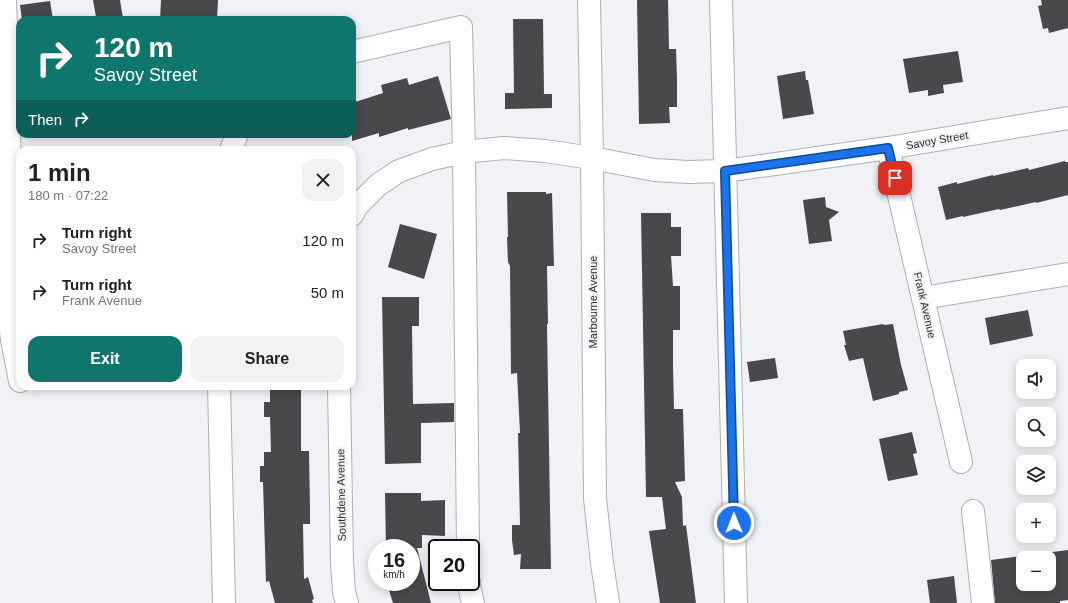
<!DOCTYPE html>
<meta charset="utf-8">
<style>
body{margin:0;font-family:Helvetica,sans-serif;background:#f2f2f2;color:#222;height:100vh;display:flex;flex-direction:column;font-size:15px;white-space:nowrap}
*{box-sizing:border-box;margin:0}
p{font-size:13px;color:#767676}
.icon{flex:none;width:22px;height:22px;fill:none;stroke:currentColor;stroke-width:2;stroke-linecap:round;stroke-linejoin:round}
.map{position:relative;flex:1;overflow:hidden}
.panel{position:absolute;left:16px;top:146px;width:340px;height:244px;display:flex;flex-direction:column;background:#fff;border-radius:12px;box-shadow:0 2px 10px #0003}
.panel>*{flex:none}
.hud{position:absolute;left:16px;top:16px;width:340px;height:122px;border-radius:12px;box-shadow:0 2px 10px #0003;background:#0f766e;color:#fff;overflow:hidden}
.fabs{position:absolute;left:1016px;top:359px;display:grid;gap:8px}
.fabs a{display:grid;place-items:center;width:40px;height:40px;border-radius:8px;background:#fff;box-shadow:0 2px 10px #0003;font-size:20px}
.speed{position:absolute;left:368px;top:539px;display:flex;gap:8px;font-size:20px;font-weight:700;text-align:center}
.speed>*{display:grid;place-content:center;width:52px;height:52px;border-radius:50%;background:#fff;box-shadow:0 2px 10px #0003;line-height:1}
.speed small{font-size:10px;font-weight:400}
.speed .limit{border:2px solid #111;border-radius:6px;background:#fff;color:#111}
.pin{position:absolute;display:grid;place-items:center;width:34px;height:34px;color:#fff;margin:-17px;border-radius:8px;box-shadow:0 2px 6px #0006}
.me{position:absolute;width:44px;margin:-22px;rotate:359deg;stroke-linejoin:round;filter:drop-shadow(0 0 3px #0008)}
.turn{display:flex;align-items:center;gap:14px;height:84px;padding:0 12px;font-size:18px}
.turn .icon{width:52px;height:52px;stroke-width:2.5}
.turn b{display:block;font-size:28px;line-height:34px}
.then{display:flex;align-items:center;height:38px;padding:0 12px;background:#0003;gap:8px;font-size:15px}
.round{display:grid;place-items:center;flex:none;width:42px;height:42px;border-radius:12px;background:#f2f2f2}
.head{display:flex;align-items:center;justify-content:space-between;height:68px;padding:0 12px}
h1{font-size:24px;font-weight:700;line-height:30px}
.cta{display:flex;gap:8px;margin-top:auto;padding:8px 12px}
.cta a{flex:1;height:46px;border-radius:12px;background:#0f766e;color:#fff;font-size:16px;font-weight:700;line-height:46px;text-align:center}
.cta a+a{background:#f2f2f2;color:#222}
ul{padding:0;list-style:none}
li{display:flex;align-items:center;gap:12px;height:52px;padding:0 12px}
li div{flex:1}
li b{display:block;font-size:15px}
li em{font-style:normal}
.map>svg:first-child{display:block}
.building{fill:#49494c;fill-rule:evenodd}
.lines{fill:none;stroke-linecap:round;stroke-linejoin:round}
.minor-casing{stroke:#afb0b4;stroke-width:24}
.minor{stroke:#fff;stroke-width:22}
.route-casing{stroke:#114b97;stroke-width:10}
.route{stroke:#1a73e8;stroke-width:7}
.labels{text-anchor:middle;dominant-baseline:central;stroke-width:4;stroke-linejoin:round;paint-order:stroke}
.street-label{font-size:11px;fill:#2f3031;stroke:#f0f2f5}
</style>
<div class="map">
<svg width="1068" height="603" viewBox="0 0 1068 603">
<rect width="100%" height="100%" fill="#f0f2f5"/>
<!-- building -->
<g class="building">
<path d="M93,0h27l3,18 -11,2h-11l-1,-4 -4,1z"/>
<path d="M161,0h57l-1,20h-57z"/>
<path d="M637,0h31l1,49h7l1,30v28h-8l1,16 -31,1z"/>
<path d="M1041,0h27v28l-19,5 -1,-5 -5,1 -5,-23 4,-1z"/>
<path d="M50,1l3,19h-31l-2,-15z"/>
<path d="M513,19h30l1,75h8v14l-47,1v-16h9z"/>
<path d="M958,51l5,31 -20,3 1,8 -16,3v-6l-19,3 -6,-34z"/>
<path d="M805,71l1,9h2l6,34 -31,5 -6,-43z"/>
<path d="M438,76l13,43 -43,11v-2l-29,9v-4l-27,8v-38l31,-10 -2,-8 26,-7 2,7z"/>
<path d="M1065,161v1h3v33l-32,8v-1l-36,8 -1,-1 -36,8v-1l-17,4 -8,-33 19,-5v2l36,-9v1l35,-8 1,2z"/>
<path d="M507,192h39v2l6,-1 2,73h-7l1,58h-1l4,245h-31l1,-15 -7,1 -2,-15v-15h8l-2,-92h2l-3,-60 -6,1 -1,-108 -2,-4 -1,-25h1z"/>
<path d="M825,197l1,10 13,5 -10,8 3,21 -23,3 -6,-44z"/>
<path d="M641,213h30v14h10v29h-10l2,30h7v44h-7v34l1,45h9l2,72 -10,1 7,15 1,29 3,-1 10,78h-36l-11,-72 17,-2 -4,-32h-16z"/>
<path d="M400,224l37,10 -13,45 -36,-12z"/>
<path d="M382,297h37v29h-7l1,78 41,-1v19l-33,1v40l-36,1z"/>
<path d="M1028,310l5,26 -43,9 -5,-27z"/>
<path d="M883,324l1,1 9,-1 8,41 7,25 -9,2v2l-26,7 -10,-43 -14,3 -5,-16h2l-3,-14z"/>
<path d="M775,358l3,20 -28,4 -3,-20z"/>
<path d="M270,386h31v65h8l1,58v15h-7l1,55 4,-2 6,22 -2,1 1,3h-38l-6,-22 -3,1 -3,-100h-3v-16h4v-14h7l-1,-35h-6v-15h6z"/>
<path d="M912,432l5,21 -4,1 5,21 -30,6 -9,-42z"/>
<path d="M385,493h36v8l24,-1v36l-23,-1v13h-36z"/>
<path d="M417,548l14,55h-38l-5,-16 23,-5v-33z"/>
<path d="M1068,550v50l-8,1v2h-65l-4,-43zM1023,558h26v26h-26z"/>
<path d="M954,576l3,27h-27l-3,-23z"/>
</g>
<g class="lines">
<defs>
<g id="minor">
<path d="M5,0l4,120 1,97 -2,86 4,37 8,41"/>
<path d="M589,0l3,158 3,340 7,65 6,40"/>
<path d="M721,0l15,603"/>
<path d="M352,52l109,-25 3,125 4,396"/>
<path d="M888,148l73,314"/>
<path d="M231,150l6,-16"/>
<path d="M352,215l5,-9 21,-21 21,-14 33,-12 32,-7 40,-4 41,3 47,7 62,12 34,2 37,-1 163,-23 180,-30"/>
<path d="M923,298l145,-24"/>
<path d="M219,386l5,217"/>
<path d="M339,386l3,176 2,30 3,11"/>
<path d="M973,511l10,92"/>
<path d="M469,582v4l4,17"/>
</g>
</defs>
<!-- minor casing -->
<use href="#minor" class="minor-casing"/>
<!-- minor -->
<use href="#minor" class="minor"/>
</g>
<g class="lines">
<defs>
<path id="route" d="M734,523l-9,-352 163,-23 7,30"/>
</defs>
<!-- route casing -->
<use href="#route" class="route-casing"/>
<!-- route -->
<use href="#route" class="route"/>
</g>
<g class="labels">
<!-- street labels -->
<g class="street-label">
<text transform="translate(937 140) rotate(-10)">Savoy Street</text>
<text transform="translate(593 302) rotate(-90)">Marbourne Avenue</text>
<text transform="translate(925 305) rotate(77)">Frank Avenue</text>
<text transform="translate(341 495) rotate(-91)">Southdene Avenue</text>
</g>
</g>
</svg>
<div class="fabs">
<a><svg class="icon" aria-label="sound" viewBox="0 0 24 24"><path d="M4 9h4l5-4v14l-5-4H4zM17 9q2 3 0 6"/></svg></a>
<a><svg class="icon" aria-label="search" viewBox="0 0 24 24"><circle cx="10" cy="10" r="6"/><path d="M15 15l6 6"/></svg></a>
<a><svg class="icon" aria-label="layers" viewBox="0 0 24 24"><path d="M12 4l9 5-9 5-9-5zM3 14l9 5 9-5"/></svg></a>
<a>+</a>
<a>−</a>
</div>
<div class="speed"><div>16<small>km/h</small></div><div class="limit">20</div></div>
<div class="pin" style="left:895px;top:178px;background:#d93025"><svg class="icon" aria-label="arrive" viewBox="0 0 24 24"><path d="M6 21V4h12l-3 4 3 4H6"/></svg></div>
<svg class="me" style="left:734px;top:523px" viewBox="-20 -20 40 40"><circle r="17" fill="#1a73e8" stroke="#fff" stroke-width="3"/><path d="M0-11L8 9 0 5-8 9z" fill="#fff"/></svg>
<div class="hud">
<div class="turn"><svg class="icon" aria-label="right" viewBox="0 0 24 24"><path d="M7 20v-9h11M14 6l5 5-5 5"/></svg><div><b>120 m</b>Savoy Street</div></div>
<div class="then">Then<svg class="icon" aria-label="right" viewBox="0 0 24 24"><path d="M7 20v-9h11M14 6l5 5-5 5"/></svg></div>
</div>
<section class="panel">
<div class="head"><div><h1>1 min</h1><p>180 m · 07:22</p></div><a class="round"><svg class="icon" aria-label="close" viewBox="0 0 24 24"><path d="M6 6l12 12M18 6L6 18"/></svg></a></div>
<ul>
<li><svg class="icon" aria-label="right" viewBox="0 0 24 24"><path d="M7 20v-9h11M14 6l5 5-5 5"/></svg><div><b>Turn right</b><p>Savoy Street</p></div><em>120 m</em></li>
<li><svg class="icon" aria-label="right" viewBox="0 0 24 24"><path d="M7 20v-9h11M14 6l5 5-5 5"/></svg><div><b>Turn right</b><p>Frank Avenue</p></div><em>50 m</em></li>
</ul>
<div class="cta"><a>Exit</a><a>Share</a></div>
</section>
</div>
